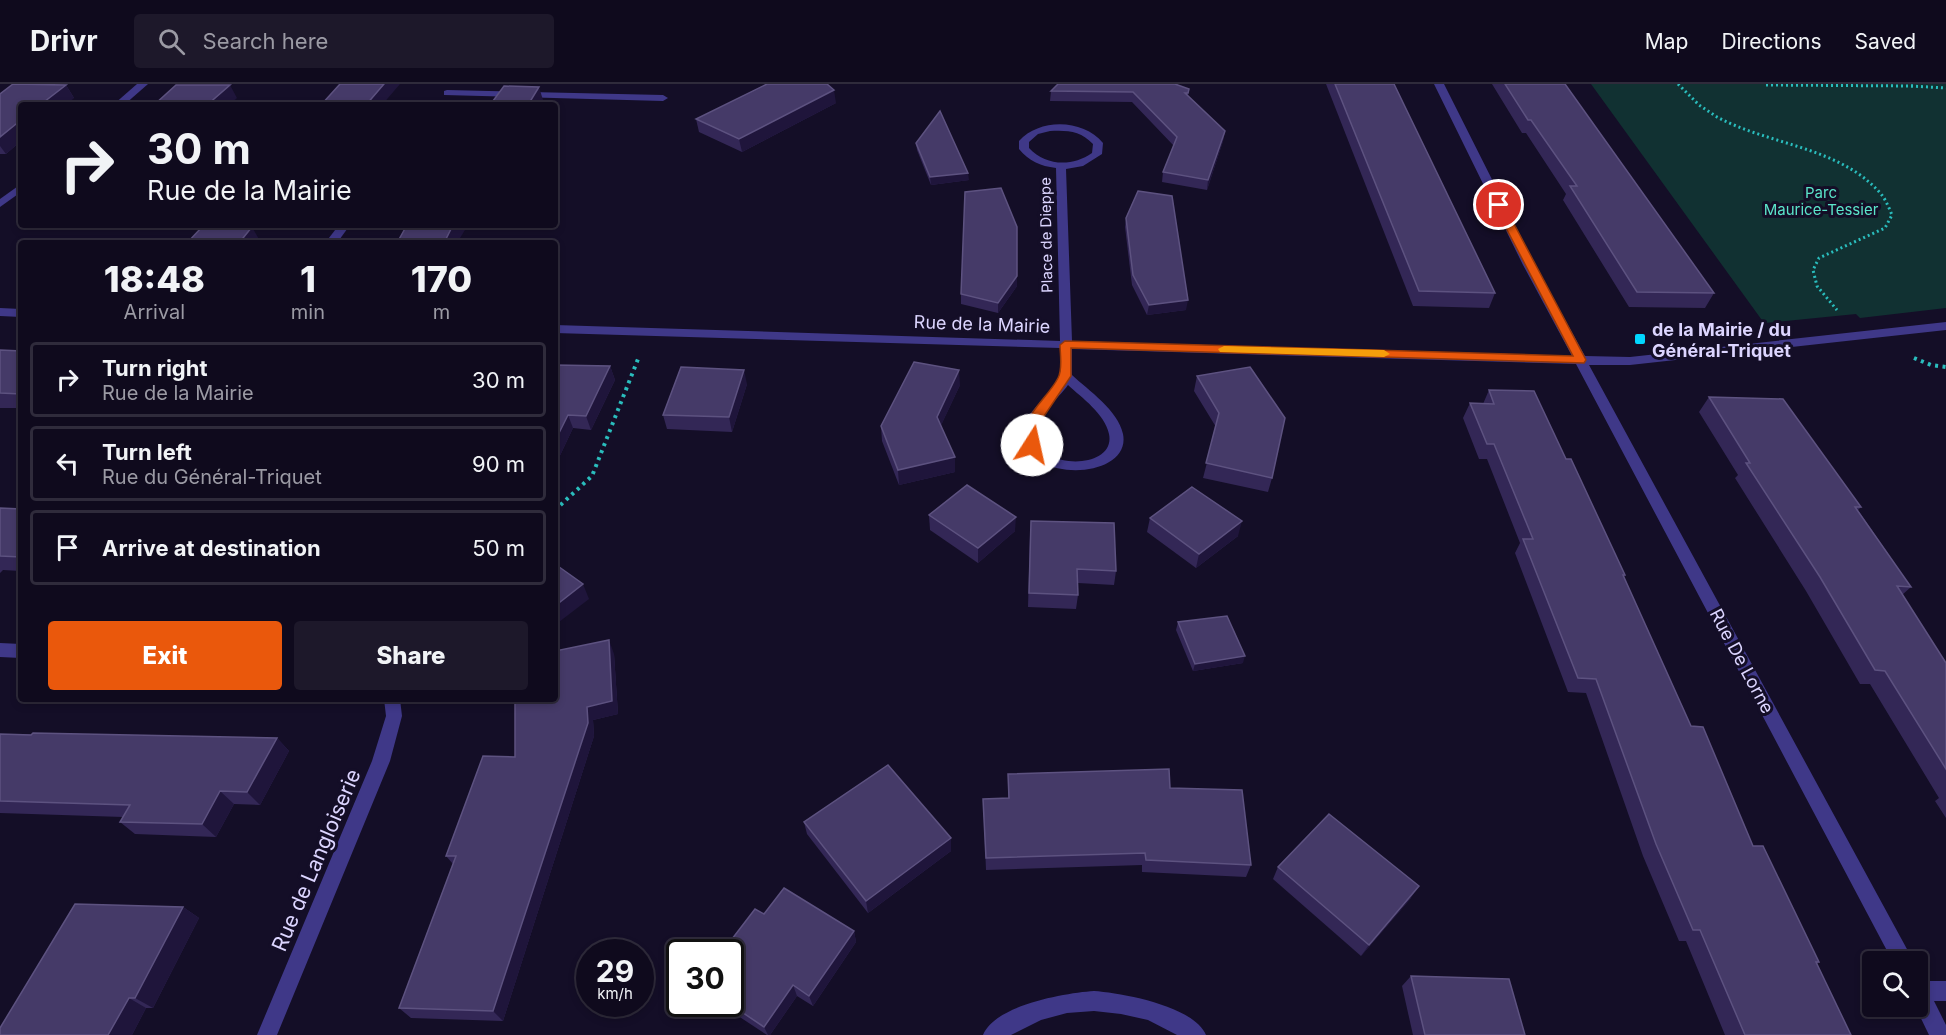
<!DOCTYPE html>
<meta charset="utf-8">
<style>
body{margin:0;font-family:Inter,sans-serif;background:#1d182a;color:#f1f3f6;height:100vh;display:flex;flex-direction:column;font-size:22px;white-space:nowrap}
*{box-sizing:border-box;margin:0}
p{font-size:20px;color:#9b9aa4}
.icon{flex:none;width:33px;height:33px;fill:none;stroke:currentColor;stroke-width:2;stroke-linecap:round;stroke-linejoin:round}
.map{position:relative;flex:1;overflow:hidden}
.details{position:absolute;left:18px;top:156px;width:540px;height:462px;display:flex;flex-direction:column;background:#0f0a1d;border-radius:6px;box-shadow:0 3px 9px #0003,0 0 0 2px #2f2b3b}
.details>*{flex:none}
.top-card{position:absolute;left:18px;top:18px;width:540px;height:126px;border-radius:6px;box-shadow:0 3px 9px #0003,0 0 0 2px #2f2b3b;background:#0f0a1d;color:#f1f3f6;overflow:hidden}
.buttons{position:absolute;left:1862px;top:867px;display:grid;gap:12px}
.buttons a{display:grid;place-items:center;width:66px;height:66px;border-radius:6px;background:#0f0a1d;box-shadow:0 3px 9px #0003,0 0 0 2px #2f2b3b;font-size:30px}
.speed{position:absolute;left:576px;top:855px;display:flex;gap:12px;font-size:30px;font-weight:700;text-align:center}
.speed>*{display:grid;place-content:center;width:78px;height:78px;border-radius:50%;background:#0f0a1d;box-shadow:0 3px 9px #0003,0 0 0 2px #2f2b3b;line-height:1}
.speed small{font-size:15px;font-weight:400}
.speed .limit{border:3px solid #111;border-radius:9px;background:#fff;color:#111}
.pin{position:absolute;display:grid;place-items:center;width:51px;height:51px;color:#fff;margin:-26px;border:3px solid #fff;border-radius:50%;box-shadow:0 2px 6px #0007}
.me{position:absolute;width:66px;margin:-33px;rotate:10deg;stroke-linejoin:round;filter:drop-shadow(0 0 4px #0008)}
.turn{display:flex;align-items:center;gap:21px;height:126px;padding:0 30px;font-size:27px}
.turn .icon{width:78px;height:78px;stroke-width:2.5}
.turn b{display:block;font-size:42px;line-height:51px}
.eta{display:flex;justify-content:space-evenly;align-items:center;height:102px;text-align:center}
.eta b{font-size:36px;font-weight:800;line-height:42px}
.cta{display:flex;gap:12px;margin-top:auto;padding:12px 30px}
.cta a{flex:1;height:69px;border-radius:6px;background:#ea580c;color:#fff;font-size:24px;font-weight:800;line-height:69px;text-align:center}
.cta a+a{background:#1d182a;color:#f1f3f6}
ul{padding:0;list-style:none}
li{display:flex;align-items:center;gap:18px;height:75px;margin:0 12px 9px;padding:0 18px;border:3px solid #2f2b3b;border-radius:6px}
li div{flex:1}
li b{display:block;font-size:22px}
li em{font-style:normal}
header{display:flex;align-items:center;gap:36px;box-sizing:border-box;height:84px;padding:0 30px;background:#0f0a1d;border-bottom:2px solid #2f2b3b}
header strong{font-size:28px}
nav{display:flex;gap:33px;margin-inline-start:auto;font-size:21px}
.search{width:420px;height:54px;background:#1d182a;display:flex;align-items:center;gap:15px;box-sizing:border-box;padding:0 21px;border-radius:6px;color:#9b9aa4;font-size:22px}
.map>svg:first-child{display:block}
.green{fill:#113132}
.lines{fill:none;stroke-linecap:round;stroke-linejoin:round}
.path-far1{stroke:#2abdbd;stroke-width:3;stroke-dasharray:2 3;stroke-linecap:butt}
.path{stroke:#2abdbd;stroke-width:4;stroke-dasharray:3 4.5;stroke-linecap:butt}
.minor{fill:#3f3888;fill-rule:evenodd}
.wall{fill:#332756}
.shaded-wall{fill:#1f153b}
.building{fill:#453a68;stroke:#5d5280;stroke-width:1.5}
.route{fill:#ea580c;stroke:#983908;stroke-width:1.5}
.slow{fill:#f59e0b}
.poi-dot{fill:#01d7ff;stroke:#140e27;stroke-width:2}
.labels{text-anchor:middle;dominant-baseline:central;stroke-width:6;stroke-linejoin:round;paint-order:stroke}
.far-park-label{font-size:15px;fill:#5be5ca;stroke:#140e27}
.far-street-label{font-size:15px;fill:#dcd5ff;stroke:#140e27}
.street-label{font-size:18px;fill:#dcd5ff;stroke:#140e27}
.poi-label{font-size:18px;font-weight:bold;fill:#dcd5ff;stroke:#140e27;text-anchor:start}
.near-street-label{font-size:21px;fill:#dcd5ff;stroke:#140e27}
</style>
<header>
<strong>Drivr</strong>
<div class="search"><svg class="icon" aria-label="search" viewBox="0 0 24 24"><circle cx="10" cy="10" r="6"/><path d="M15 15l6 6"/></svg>Search here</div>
<nav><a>Map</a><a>Directions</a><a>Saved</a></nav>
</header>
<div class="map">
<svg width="1946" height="951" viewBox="0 0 1946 951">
<rect width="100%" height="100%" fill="#140e27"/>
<!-- green -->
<path class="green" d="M1591,0h355v224l-86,10 -4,-4 -92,9z"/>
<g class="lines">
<!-- path-far1 -->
<g class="path-far1">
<path d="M1678,0l21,21 18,12c52,28 124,30 164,77 5,6 8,14 11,21l-7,13 -66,30 -6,12 4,16 20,24"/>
<path d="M1766,1l147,1"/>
<path d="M1911,2l35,2"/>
</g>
<!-- path -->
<g class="path">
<path d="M1914,274l17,7 15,2"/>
<path d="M555,426l37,-34 46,-117"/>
</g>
<!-- minor -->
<g class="minor">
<path d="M137,0h11l-24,21h-11z"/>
<path d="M1434,0h10l91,181 50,91 45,1 316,-35v8l-316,35h-41l325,597h-21l-317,-598 -504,-15v26c17,16 46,35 51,59 9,45 -92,50 -100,4 -4,-26 30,-40 37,-62 2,-8 0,-19 0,-28l-505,-15v-8l505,16 -4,-173c-16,-2 -27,-7 -37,-19v-8c21,-23 64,-22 84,2l-1,11 -19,12 -17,3 6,172 500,15 -49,-91zM1050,47c17,-1 31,0 43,13l-1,9c-20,14 -46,13 -63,-5v-6l9,-8zM1068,301c14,13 37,29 41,49 8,38 -78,36 -72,-3 2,-18 21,-32 31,-46z"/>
<path d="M447,6l216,5 5,3 -5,3 -219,-6v-4z"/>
<path d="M21,100v8l-21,15v-8z"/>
<path d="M339,141h11l-13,18h-12z"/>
<path d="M0,224l21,1v8l-21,-1z"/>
<path d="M0,559l21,1v14l-21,-1z"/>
<path d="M384,615h16l2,17 -12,45 -113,274h-20l115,-274 14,-45z"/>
<path d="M1917,894l7,3h22v20h-12l12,24v10h-17l-14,-29z"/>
<path d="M1094,907c28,2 100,15 112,44h-29l-29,-15 -27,-6 -27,-3 -27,2 -26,7 -30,15h-28c12,-30 82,-42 111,-44z"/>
</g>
</g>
<!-- wall -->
<g class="wall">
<path d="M1326,0h68l101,209 -6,15 -76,-2z"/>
<path d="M1492,0h73l149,209 -9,15 -76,-1 -66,-107 3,-6 -40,-61h-4z"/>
<path d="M66,1l8,13 -53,7v36l-15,13h-6v-60z"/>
<path d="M1189,5l-1,7 37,35 -2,10 -16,49 -45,-8 1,-10 11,-26 -42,-44 -82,-1 1,-10z"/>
<path d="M836,19l-94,49 -43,-20 -3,-13z"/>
<path d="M916,59l53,37 -38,5 -14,-35z"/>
<path d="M1126,134l60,92 -39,5 -15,-30 -7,-58z"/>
<path d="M1017,202l-19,27 -37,-9v-10z"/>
<path d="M0,266l21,1v57h-21z"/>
<path d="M555,281l55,1 5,14 -24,50 -18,-2 -18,38z"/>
<path d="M1197,292l75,102 -4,14 -65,-14 13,-51 -22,-36z"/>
<path d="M747,300l-15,48 -65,-3 -4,-14z"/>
<path d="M960,301l-19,40 14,47 -56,13 -17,-44 -1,-15z"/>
<path d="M1489,306l77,69 59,116 -1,2 67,149 62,120 66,116 -2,2 34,71h-126l-39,-94h-7l-36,-85 -57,-163 -18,-1 -53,-139 5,-10 -33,-84h-8l-16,-41 7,-15 13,1z"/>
<path d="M1709,313l152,110 -3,3 53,77 -9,8 44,68v155l-11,-17 4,-3 -69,-114h-10l-54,-93 -71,-113 3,-3 -39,-63z"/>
<path d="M0,424l21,1v62l-18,-1 -3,3z"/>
<path d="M929,431l86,16 -37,32 -48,-33z"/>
<path d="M1150,434l88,18 -42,32 -49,-36z"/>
<path d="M1030,451l86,36 -2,14 -36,-2v12l-2,14 -48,-2z"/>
<path d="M1178,538l65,41 -50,8 -17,-41z"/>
<path d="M614,570l4,60 -25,6 1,16 -91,285 -92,-3 -12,-10 54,-144 -7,-8 69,-99z"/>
<path d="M0,650l277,4 12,13 -29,54 -26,-1 -18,33 -81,-3 -15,-12 3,-5 -123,-4z"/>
<path d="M1008,690l162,14 81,77 -5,12 -104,-5v-7l-156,5 -3,-71 25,-1z"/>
<path d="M804,738l147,29 -83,62 -61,-79z"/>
<path d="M1278,783l133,31 -50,58 -88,-77z"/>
<path d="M183,823l16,11 -46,90h-7l-14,27h-132z"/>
<path d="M764,830l90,17 2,11 -43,64 -16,-10 -27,39h-3l-47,-31h10z"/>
<path d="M1411,892l114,59h-112l-11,-49z"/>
</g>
<!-- shaded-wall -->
<g class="shaded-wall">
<path d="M384,0h16l-18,21h-16z"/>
<path d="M66,1l8,13 -8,7h-26z"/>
<path d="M230,1l7,13 -8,7h-22z"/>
<path d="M539,3l4,13 -3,5h-12z"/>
<path d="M834,6l2,13 -94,49 -3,-13z"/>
<path d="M21,36v21l-15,13 -6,-8v-9z"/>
<path d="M1225,47l-2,10 -16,49 1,-10z"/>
<path d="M968,89l1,7 -38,5 -1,-8z"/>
<path d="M453,141h15l-11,18h-13z"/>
<path d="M252,143l8,14 -1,2h-20z"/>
<path d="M1017,192v10l-19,27v-10z"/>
<path d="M1188,216l-2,10 -39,5 2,-10z"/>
<path d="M610,282l5,14 -24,50 -5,-14z"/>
<path d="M744,286l3,14 -15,48 -3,-15z"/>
<path d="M959,286l1,15 -22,47 -1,-15z"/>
<path d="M568,331l5,13 -18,38v-25z"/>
<path d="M955,373v15l-56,13 -1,-15z"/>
<path d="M1016,433l-1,14 -37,32v-15z"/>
<path d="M1242,437l-4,15 -42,32 3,-14z"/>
<path d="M583,500l6,15 -34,26v-19z"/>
<path d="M609,556l5,14 4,60 -25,6 1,16 -91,285 -10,-10 94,-304z"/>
<path d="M1245,572l-2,7 -50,8 2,-7z"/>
<path d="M277,654l12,13 -29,54 -13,-13z"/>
<path d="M220,707l14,13 -18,33 -14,-13z"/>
<path d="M951,754v13l-83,62 -2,-12z"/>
<path d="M1419,802l-8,12 -50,58 8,-11z"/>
<path d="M183,823l16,11 -46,90 -18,-10z"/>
<path d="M854,847l2,11 -43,64 -4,-10z"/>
<path d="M793,901l4,11 -27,39h-2l-4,-8z"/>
<path d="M129,914l17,10 -14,27h-24z"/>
</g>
<!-- building -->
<g class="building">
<path d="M13,0l53,1 -26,20h-19v15l-21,17v-43z"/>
<path d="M340,0h44l-18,21h-45z"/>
<path d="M767,0h60l7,6 -95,49 -43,-20z"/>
<path d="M1058,0h117l14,5 -1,4h-3l40,38 -17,49 -45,-8 14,-35 -44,-45 -82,-1z"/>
<path d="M1335,0h59l101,209 -76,-2z"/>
<path d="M1505,0h60l149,209 -77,-1 -67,-106h7l-46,-66h-3z"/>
<path d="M176,1h54l-23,20h-53z"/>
<path d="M504,2l35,1 -11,18h-38z"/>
<path d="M940,27l28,62 -38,4 -14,-34z"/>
<path d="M1001,104l16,39v49l-19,27 -37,-9 4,-102z"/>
<path d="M1138,107l34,5 16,104 -39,5 -16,-30 -7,-57z"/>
<path d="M407,141h46l-9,18h-47z"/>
<path d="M202,143h50l-13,16h-52z"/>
<path d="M0,266l21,1v43l-21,-1z"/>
<path d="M914,278l45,8 -22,47 18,40 -57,13 -17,-44z"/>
<path d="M555,281l55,1 -24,50 -18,-1 -13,26z"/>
<path d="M681,283l63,3 -15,47 -66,-2z"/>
<path d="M1250,283l35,51 -13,60 -66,-15 13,-50 -22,-37z"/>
<path d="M1489,306l45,1 32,68h5l54,116h-2l68,151 12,1 50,119h10l56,116h-3l35,73h-106l-45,-105h-7l-37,-86 -60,-165 -18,-1 -55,-139h10l-39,-95h-7l-17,-41 24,1z"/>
<path d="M1709,313l74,2 78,108h-6l56,80 -14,-1 49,77v106l-61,-98 -10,-1 -55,-93 -74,-114h4z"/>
<path d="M967,401l49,32 -38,31 -49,-33z"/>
<path d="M1192,403l50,34 -43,33 -49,-36z"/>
<path d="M0,424l21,1v48l-21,-1z"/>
<path d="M1031,437l83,2 2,48 -39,-2 1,26 -49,-2z"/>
<path d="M555,480l28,20 -28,22z"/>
<path d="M1227,532l18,40 -50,8 -17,-42z"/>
<path d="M609,556l3,61 -25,6 1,16 -95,288 -94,-3 57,-152h-10l37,-100 32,1v-58h40v-48z"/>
<path d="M33,649l244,5 -30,54 -27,-1 -18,33 -82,-2 10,-17 -130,-4v-67l31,1z"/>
<path d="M888,681l63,73 -85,63 -62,-79z"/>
<path d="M1169,685l1,19 72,2 9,75 -105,-5 -1,-7 -159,5 -3,-59 26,-1 -1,-24z"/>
<path d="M1329,730l90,72 -50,59 -91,-78z"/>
<path d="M784,804l70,43 -45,65 -16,-11 -29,42 -34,-23v-52h-8l33,-43 9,5z"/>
<path d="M75,820l108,3 -48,91h-6l-21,37h-108v-7z"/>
<path d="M1411,892l98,3 16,56h-100z"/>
</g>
<!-- route -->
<path class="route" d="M1499,118l5,3 82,155 -2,3 -513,-15v28l-33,49 -2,23h-9c-13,-27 20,-48 31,-70 5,-9 2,-24 2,-33l5,-4 508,15 -79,-151z"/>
<!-- slow -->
<path class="slow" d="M1224,262l160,4 6,4 -6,3 -164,-5 -2,-3z"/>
<!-- markers -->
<rect class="poi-dot" x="1634" y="249" width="12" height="12" rx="3"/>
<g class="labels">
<!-- far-park labels -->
<g class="far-park-label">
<text x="1821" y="108">Parc<tspan x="1821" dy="17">Maurice-Tessier</tspan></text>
</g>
<!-- far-street labels -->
<g class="far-street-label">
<text transform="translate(1046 151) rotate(-91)">Place de Dieppe</text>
</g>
<!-- street labels -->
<g class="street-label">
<text transform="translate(982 240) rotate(2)">Rue de la Mairie</text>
<text transform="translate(1742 577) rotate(62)">Rue De Lorne</text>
</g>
<!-- poi labels -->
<g class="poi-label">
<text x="1652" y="245">de la Mairie / du<tspan x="1652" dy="21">Général-Triquet</tspan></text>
</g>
<!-- near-street labels -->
<g class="near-street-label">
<text transform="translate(316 776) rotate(-67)">Rue de Langloiserie</text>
</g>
</g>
</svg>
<div class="buttons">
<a><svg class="icon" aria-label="search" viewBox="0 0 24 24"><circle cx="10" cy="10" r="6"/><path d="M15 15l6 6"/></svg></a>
</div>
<div class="speed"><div>29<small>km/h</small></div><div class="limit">30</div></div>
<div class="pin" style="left:1499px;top:121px;background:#d93025"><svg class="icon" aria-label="arrive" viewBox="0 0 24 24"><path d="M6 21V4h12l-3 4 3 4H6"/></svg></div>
<svg class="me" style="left:1032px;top:361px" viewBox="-20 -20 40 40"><circle r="19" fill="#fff"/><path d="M0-13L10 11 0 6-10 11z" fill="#ea580c"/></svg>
<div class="top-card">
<div class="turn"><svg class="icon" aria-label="right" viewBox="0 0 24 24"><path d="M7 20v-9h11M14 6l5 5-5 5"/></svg><div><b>30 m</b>Rue de la Mairie</div></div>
</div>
<section class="details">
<div class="eta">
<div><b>18:48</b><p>Arrival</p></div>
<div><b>1</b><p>min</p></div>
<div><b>170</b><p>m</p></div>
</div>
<ul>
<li><svg class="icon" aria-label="right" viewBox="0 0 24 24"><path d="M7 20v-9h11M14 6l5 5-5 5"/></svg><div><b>Turn right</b><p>Rue de la Mairie</p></div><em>30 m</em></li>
<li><svg class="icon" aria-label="left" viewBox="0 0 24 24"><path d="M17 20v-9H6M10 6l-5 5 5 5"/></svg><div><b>Turn left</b><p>Rue du Général-Triquet</p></div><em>90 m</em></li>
<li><svg class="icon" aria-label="arrive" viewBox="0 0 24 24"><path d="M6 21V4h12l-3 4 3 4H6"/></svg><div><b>Arrive at destination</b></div><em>50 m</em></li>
</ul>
<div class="cta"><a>Exit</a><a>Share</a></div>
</section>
</div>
